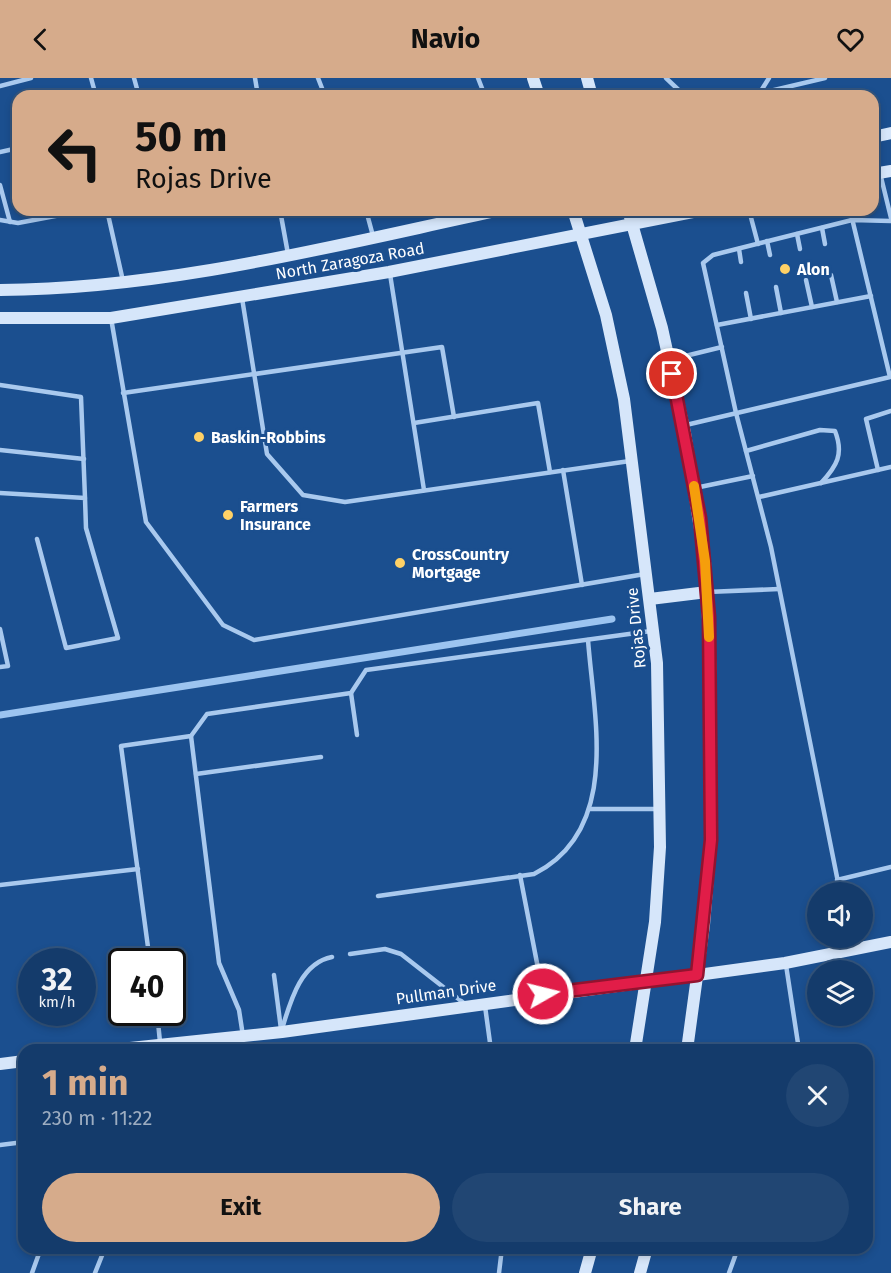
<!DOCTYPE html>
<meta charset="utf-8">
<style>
body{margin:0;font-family:"Fira Sans",sans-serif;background:#214673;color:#f1f3f6;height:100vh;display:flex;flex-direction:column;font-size:22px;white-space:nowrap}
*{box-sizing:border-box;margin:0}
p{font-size:20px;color:#9dadc1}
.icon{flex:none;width:33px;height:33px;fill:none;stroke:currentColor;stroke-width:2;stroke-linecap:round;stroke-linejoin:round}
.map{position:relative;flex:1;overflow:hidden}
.sheet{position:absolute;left:18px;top:966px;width:855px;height:210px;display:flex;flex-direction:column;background:#143b6b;border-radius:18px;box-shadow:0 3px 9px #0003,0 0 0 2px #33557e}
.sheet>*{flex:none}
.top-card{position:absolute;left:12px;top:12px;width:867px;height:126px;border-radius:18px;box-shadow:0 3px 9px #0003,0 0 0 2px #33557e;background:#d6ab8b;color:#111;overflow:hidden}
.fabs{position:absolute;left:807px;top:804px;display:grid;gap:12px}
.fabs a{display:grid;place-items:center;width:66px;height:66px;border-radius:50%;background:#143b6b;box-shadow:0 3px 9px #0003,0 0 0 2px #33557e;font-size:30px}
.speed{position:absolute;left:18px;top:870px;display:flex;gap:12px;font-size:30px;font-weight:700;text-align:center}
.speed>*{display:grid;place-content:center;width:78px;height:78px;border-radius:50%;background:#143b6b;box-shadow:0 3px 9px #0003,0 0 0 2px #33557e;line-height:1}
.speed small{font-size:15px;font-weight:400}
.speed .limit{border:3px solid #111;border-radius:9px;background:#fff;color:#111}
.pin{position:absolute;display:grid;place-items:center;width:51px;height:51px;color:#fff;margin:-26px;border:3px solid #fff;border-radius:50%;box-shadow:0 2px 6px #0007}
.me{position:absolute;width:66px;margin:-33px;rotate:82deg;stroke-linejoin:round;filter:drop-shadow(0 0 4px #0008)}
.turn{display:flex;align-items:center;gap:21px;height:126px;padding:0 24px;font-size:27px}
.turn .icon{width:78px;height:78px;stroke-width:2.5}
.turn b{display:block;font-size:42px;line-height:51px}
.round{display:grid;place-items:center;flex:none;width:63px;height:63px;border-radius:32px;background:#214673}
.headline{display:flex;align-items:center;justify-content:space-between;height:102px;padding:0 24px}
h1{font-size:36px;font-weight:700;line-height:45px;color:#d6ab8b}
.primary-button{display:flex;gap:12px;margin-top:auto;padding:12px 24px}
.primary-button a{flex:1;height:69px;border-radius:36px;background:#d6ab8b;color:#111;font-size:24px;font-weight:700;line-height:69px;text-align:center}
.primary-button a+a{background:#214673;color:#f1f3f6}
header{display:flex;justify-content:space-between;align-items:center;height:78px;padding:0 24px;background:#d6ab8b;color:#111;font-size:27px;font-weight:700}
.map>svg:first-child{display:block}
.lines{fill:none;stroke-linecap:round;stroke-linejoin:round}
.stream{stroke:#9cc4f0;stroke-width:7}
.lane{stroke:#a9c9ee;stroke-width:4.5}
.secondary{stroke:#d6e6fa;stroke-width:12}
.route-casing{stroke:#92132f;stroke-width:15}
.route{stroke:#e11d48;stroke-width:10}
.slow{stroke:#f59e0b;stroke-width:10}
.poi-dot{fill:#ffd166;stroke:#1b4f8f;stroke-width:2}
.labels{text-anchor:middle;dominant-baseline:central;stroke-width:6;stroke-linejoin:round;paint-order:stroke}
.street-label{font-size:16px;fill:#fff;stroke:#1b4f8f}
.poi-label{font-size:16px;font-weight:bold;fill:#fff;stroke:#1b4f8f;text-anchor:start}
</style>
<header><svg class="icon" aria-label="back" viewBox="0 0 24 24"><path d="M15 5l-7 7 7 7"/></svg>Navio<svg class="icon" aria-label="heart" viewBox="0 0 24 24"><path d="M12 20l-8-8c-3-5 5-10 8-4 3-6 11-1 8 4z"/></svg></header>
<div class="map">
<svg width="891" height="1195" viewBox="0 0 891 1195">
<rect width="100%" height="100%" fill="#1b4f8f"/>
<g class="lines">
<!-- stream -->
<path class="stream" d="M0,637l612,-96"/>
<!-- lane -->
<g class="lane">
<path d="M91,0l5,18"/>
<path d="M134,0l5,18"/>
<path d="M255,0l3,18"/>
<path d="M318,0l7,18"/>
<path d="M478,0l7,18"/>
<path d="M666,0l19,18"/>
<path d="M0,8l31,-8"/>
<path d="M759,16l10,-16"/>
<path d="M749,18l76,-18"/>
<path d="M0,74l18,-4"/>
<path d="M880,95l11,45"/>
<path d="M0,107l10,37"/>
<path d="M107,132l16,71"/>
<path d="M280,132l8,44"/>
<path d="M366,132l7,26"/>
<path d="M749,132l9,34"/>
<path d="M0,142l18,3 69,-13"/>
<path d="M822,150l3,16"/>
<path d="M797,156l3,15"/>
<path d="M767,163l3,14"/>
<path d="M739,171l2,13"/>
<path d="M390,196l34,216"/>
<path d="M831,197l6,27"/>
<path d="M806,202l6,27"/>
<path d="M776,209l5,26"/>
<path d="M746,215l5,26"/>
<path d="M242,220l25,156 36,41 42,7 285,-41"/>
<path d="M111,240l35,204 77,103 31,15 391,-66"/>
<path d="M717,247l154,-29"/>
<path d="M669,282l53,-13"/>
<path d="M0,307l81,12 4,101"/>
<path d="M123,315l319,-46 12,70"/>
<path d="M414,345l124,-20 12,69"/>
<path d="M686,347l204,-48 -40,-167"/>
<path d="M0,372l84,9"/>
<path d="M746,373l74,-21 15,1c9,23 2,35 -14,52"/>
<path d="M563,392l19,115"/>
<path d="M878,392l-12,-51 25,-8"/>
<path d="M695,410l58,-12"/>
<path d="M0,415l85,5 1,30 32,110 -52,10 -29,-109"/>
<path d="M759,419l132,-30"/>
<path d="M707,514l72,-3"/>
<path d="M0,551l8,37 -8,1"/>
<path d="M351,615l6,42"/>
<path d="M191,658l28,227 20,47 4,26"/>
<path d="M196,696l125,-17"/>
<path d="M589,731h70"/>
<path d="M520,797l23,119"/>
<path d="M837,802l54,-13"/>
<path d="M0,807l138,-16"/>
<path d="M840,814l-69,-345 -35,-134 -33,-150 10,-8 139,-35 39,1"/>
<path d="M378,818l156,-22c87,-44 60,-155 54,-234"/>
<path d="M849,860l2,12"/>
<path d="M350,876l35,-5 16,5 64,50"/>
<path d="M150,884l-29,-216 70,-10 16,-22 144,-21 15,-23 285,-39"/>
<path d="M786,887l13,85"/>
<path d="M274,897l7,54"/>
<path d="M485,928l6,44"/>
<path d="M157,934l3,30"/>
<path d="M282,951c8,-26 18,-66 50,-72"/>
<path d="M0,1067l24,-3"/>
<path d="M32,1195l9,-25"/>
<path d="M95,1195l10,-25"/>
<path d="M499,1195l3,-25"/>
<path d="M729,1195l9,-25"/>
</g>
<!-- secondary -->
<g class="secondary">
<path d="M533,0l6,18"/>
<path d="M587,0l5,18"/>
<path d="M873,59l18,-4"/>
<path d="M873,96l18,-3"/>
<path d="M573,132l33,105 18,84 33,264 3,184 -5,75 -20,128"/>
<path d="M628,132l34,118 23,105 20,128 6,117v162l-7,85 -17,125"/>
<path d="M0,212c169,-1 336,-45 501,-80"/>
<path d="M0,240h111l278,-46 314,-62"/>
<path d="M650,521l57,-7"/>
<path d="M111,972l171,-18 503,-69 106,-21"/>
<path d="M0,986l24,-3"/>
<path d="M585,1195l7,-25"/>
<path d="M640,1195l7,-25"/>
</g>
</g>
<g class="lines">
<defs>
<path id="route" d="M543,916l154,-19 14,-135 -2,-223 -9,-99 -28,-144"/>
</defs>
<!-- route casing -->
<use href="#route" class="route-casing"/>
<!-- route -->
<use href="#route" class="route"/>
<!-- slow -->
<path class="slow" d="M694,408l11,75 4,76"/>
</g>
<!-- markers -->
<g class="poi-dot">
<circle cx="785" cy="191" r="6"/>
<circle cx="199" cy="359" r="6"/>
<circle cx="228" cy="437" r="6"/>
<circle cx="400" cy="485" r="6"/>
</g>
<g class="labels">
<!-- street labels -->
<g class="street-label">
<text transform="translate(350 183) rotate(-10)">North Zaragoza Road</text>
<text transform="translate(636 550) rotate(-96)">Rojas Drive</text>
<text transform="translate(446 914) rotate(-8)">Pullman Drive</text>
</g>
<!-- poi labels -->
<g class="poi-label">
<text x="797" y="191">Alon</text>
<text x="211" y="359">Baskin-Robbins</text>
<text x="240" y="428">Farmers<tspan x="240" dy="18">Insurance</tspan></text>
<text x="412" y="476">CrossCountry<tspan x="412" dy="18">Mortgage</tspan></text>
</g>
</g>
</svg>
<div class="fabs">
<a><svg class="icon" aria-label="sound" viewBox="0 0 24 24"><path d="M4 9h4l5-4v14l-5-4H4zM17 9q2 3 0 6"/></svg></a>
<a><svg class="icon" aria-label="layers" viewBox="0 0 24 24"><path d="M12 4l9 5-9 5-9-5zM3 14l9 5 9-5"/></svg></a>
</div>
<div class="speed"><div>32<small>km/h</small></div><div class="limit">40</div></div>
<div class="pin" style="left:672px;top:296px;background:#d93025"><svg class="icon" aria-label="arrive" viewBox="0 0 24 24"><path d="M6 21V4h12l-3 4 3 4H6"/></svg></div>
<svg class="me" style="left:543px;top:916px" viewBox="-20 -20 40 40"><circle r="17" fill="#e11d48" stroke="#fff" stroke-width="3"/><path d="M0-11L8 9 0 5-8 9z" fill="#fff"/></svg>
<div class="top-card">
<div class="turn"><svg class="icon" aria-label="left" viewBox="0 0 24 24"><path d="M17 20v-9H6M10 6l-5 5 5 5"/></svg><div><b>50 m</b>Rojas Drive</div></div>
</div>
<section class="sheet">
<div class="headline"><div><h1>1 min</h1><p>230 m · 11:22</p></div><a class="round"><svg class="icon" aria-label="close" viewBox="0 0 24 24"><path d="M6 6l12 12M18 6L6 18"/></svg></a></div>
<div class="primary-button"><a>Exit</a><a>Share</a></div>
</section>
</div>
